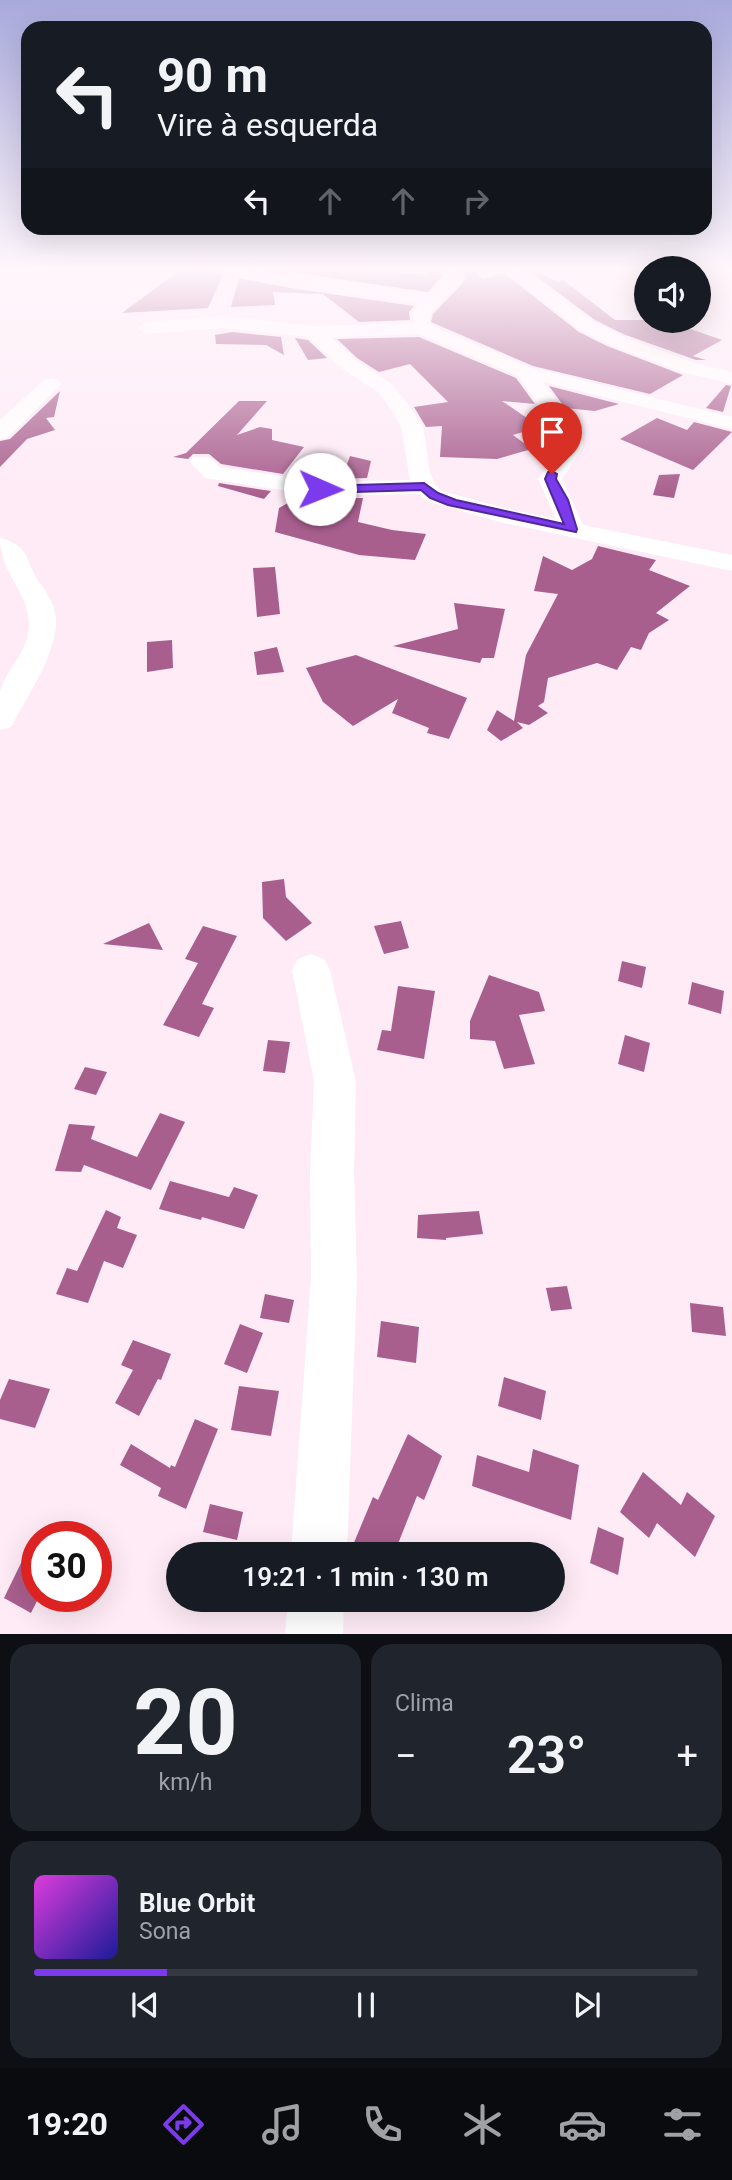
<!DOCTYPE html>
<html lang="pt">
<head>
<meta charset="utf-8">
<style>
	:root { --surface:#171b24; --page:#20242c; --text:#f1f3f6; --muted:#9ea1a6; --line:#363941; --accent:#7c3aed }
	body { margin:0; font-family:Roboto,sans-serif; background:var(--page); color:var(--text); height:100vh; display:flex; flex-direction:column; font-size:26px; white-space:nowrap }
	* { box-sizing:border-box; margin:0 }
	p { font-size:23px; color:var(--muted) }
	.icon { flex:none; width:38px; height:38px; fill:none; stroke:currentColor; stroke-width:2; stroke-linecap:round; stroke-linejoin:round }
	.map { position:relative; height:1634px; overflow:hidden }
	.panel { display:flex; flex-direction:column; gap:10px; padding:10px; background:#0d0f14; flex:1 }
	.panel>* { flex:none }
	.banner { position:absolute; left:21px; top:21px; width:691px; height:214px; border-radius:21px; box-shadow:0 7px 28px #0002; background:#171b24; color:var(--text); overflow:hidden }
	.controls { position:absolute; left:634px; top:256px; display:grid; gap:14px }
	.controls a { display:grid; place-items:center; width:77px; height:77px; border-radius:50%; background:var(--surface); box-shadow:0 7px 28px #0002; font-size:35px }
	.speed { position:absolute; left:21px; top:1521px; display:flex; gap:14px; font-size:35px; font-weight:700; text-align:center }
	.speed>* { display:grid; place-content:center; width:91px; height:91px; border-radius:50%; background:var(--surface); box-shadow:0 7px 28px #0002; line-height:1 }
	.speed .limit { border:10px solid #d22; background:#fff; color:#111 }
	.pin { position:absolute; display:grid; place-items:center; width:60px; height:60px; color:#fff; margin:-72px -30px; border-radius:50% 50% 50% 0; rotate:-45deg; box-shadow:0 0 7px #0007 }
	.pin .icon { rotate:45deg }
	.me { position:absolute; width:77px; margin:-38px; rotate:91deg; stroke-linejoin:round; filter:drop-shadow(0 0 5px #0008) }
	.turn { display:flex; align-items:center; gap:24px; height:147px; padding:0 21px; font-size:32px }
	.turn .icon { width:91px; height:91px; stroke-width:2.5 }
	.turn b { display:block; font-size:49px; line-height:60px }
	.lanes { display:flex; align-items:center; height:66px; padding:0 21px; background:#0003; justify-content:center; gap:35px; direction:ltr }
	.lanes .off { opacity:.35 }
	.big { font-size:52px; font-weight:600; line-height:1.1 }
	.panel .widget { flex:1; display:flex; flex-direction:column; justify-content:center; gap:10px; min-width:0; padding:0 24px; border-radius:21px; background:var(--page) }
	.panel .dial { align-items:center; gap:0 }
	.dial b { font-size:91px; line-height:1 }
	.song { display:flex; align-items:center; gap:21px }
	.cover { width:84px; height:84px; border-radius:10px; background:linear-gradient(135deg,hsl(300 70% 55%),hsl(240 70% 35%)) }
	.played { height:7px; border-radius:4px; background:linear-gradient(90deg,var(--accent) 20%,var(--line) 20%) }
	.keys { display:flex; justify-content:space-around; direction:ltr }
	.heat { display:flex; justify-content:space-between; align-items:center; font-size:38px; direction:ltr }
	.panel .tiles { flex:1; display:grid; gap:10px; grid-template-columns:1fr 1fr }
	.widget:last-child { grid-column:span 2 }
	.trip { position:absolute; left:166px; top:1542px; width:399px; height:70px; border-radius:35px; background:var(--surface); box-shadow:0 7px 28px #0002; font-weight:600; line-height:70px; text-align:center }
	.dock { display:flex; height:112px; justify-content:space-around; align-items:center; background:#090b0e; color:var(--muted) }
	.dock .icon { width:49px; height:49px }
	.dock .current { color:var(--accent) }
	.dock b { font-size:32px; color:var(--text) }
	.map>svg:first-child { display:block }
	.building { fill:#a95f8e }
	.lines { fill:none; stroke-linecap:round; stroke-linejoin:round }
	.street { fill:#fff; fill-rule:evenodd }
	.route { fill:#7c3aed; stroke:#51269a; stroke-width:2 }
</style>
</head>
<body>
<div class="map">
<svg width="732" height="1634" viewBox="0 0 732 1634">
	<rect width="100%" height="100%" fill="#feebf6"/>
	<g class="building">
		<polygon points="183,268 219,268 223,275 208,308 122,313"/>
		<polygon points="264,268 373,270 426,275 427,271 441,272 442,276 428,292"/>
		<polygon points="525,268 531,268 558,282 563,280 615,320 665,320 722,340 693,356 706,360 696,360 623,334 595,320"/>
		<polygon points="475,270 483,279 504,273 579,332 607,346 683,375 650,394 533,366 431,322 433,314 462,284 465,278 463,271"/>
		<polygon points="239,278 296,289 414,306 409,312 410,320 359,322 323,294 273,292 275,305 231,307"/>
		<polygon points="232,332 281,337 284,355 266,345 216,344 215,335"/>
		<polygon points="419,337 516,378 535,404 502,401 540,427 513,435 532,449 497,459 440,457 442,426 426,427 414,407 448,402 410,364 379,372 357,358 337,339"/>
		<polygon points="295,338 308,340 327,358 308,360"/>
		<polygon points="726,385 731,386 723,412 706,408"/>
		<polygon points="549,386 619,404 595,411 565,408"/>
		<polygon points="60,391 54,417 46,418 55,430 27,439 0,467 0,441 10,439"/>
		<polygon points="239,401 267,401 237,435 260,427 272,429 272,440 304,447 283,474 221,464 209,454 193,454 188,459 173,457 186,453"/>
		<polygon points="657,418 687,430 694,422 732,432 693,470 620,439"/>
		<polygon points="350,456 371,461 367,478 327,479 346,467"/>
		<polygon points="680,474 674,498 653,495 659,475"/>
		<polygon points="219,483 271,491 264,499 218,486"/>
		<polygon points="300,496 320,499 363,498 358,522 392,530 426,534 415,560 359,555 275,532 279,508"/>
		<polygon points="598,546 656,560 649,570 690,586 656,613 669,620 649,633 641,650 631,647 617,670 597,663 548,678 544,702 538,706 548,713 529,725 517,722 523,728 501,741 487,730 497,710 514,721 526,655 558,594 534,591 543,556 572,570 592,559"/>
		<polygon points="275,567 280,614 257,617 253,568"/>
		<polygon points="454,603 505,609 494,658 482,658 480,663 393,646 458,629"/>
		<polygon points="172,640 173,668 147,672 147,642"/>
		<polygon points="277,647 284,672 257,675 254,652"/>
		<polygon points="356,655 467,698 449,739 427,733 429,728 392,713 398,699 353,726 323,702 306,668"/>
		<polygon points="284,879 286,897 312,923 286,941 263,918 262,882"/>
		<polygon points="401,921 409,948 384,954 374,926"/>
		<polygon points="149,923 163,950 103,944"/>
		<polygon points="203,926 237,936 202,1004 214,1008 199,1037 163,1025 198,963 185,959"/>
		<polygon points="622,961 646,967 642,988 618,981"/>
		<polygon points="489,975 539,992 545,1011 519,1015 535,1064 504,1069 495,1041 470,1039 470,1021"/>
		<polygon points="692,982 724,991 721,1014 688,1004"/>
		<polygon points="398,986 435,991 424,1059 377,1050 382,1030 391,1031"/>
		<polygon points="625,1035 650,1043 644,1072 618,1064"/>
		<polygon points="268,1040 290,1042 285,1073 263,1071"/>
		<polygon points="85,1067 107,1072 96,1095 74,1089"/>
		<polygon points="160,1113 185,1122 151,1190 84,1165 81,1172 55,1171 69,1124 95,1126 91,1139 137,1157"/>
		<polygon points="170,1181 229,1197 234,1187 258,1195 244,1229 202,1217 201,1220 159,1209"/>
		<polygon points="106,1210 121,1217 117,1228 137,1235 123,1268 104,1261 88,1303 56,1294 67,1268 77,1271"/>
		<polygon points="479,1211 483,1234 446,1238 446,1240 417,1238 418,1215"/>
		<polygon points="567,1286 572,1309 551,1311 546,1288"/>
		<polygon points="265,1294 294,1300 289,1323 260,1318"/>
		<polygon points="690,1303 723,1307 726,1336 692,1332"/>
		<polygon points="381,1321 419,1327 416,1363 377,1357"/>
		<polygon points="240,1324 263,1333 247,1373 224,1364"/>
		<polygon points="133,1340 171,1354 161,1380 158,1379 139,1416 115,1403 133,1370 121,1365"/>
		<polygon points="504,1377 546,1391 541,1420 498,1406"/>
		<polygon points="9,1379 50,1389 35,1428 0,1419 0,1400"/>
		<polygon points="239,1386 279,1391 271,1436 231,1430"/>
		<polygon points="195,1419 218,1429 186,1509 158,1496 161,1488 120,1465 131,1444 170,1468 171,1465 175,1467"/>
		<polygon points="408,1434 442,1456 424,1500 417,1496 394,1554 367,1554 353,1545 373,1497 378,1500"/>
		<polygon points="533,1449 579,1465 571,1520 472,1486 477,1455 529,1472"/>
		<polygon points="643,1472 681,1505 687,1492 715,1516 695,1557 657,1523 649,1538 620,1512"/>
		<polygon points="210,1504 243,1512 237,1540 203,1532"/>
		<polygon points="598,1527 624,1538 618,1575 590,1563"/>
		<polygon points="21,1563 37,1571 37,1601 31,1613 4,1598"/>
	</g>
	<g class="lines">
		<g class="street">
			<path d="M221,268H252L283,275L335,279L429,295L445,277L442,268H458L463,277L460,283L430,313V319L426,323L532,368L732,417V429L543,382L582,435L583,447L562,479L583,525L732,555V571L504,523L426,501L418,494L320,496L205,478L190,462L193,457H209L220,467L320,482L410,480L401,426L391,409L378,392L341,368L309,337L222,328L146,334L137,328L146,322L222,316L315,326L414,323L411,314L419,304C354,292 287,288 223,272ZM419,334L518,376L560,435L561,447L538,479L556,519L508,509L442,491L435,484L430,472L423,426L407,403L392,384L355,360L331,337Z"/>
			<polygon points="502,268 521,268 594,322 622,336 695,363 732,372 732,384 682,372 608,344 580,330"/>
			<polygon points="51,378 58,380 61,384 58,388 8,437 0,439 0,420 44,380"/>
			<path d="M0,538C26,545 24,553 35,575C40,585 48,593 52,603C68,637 31,690 15,720L11,727L0,730C0,719 0,704 0,692C6,668 30,651 29,623C28,592 0,573 0,538Z"/>
			<polygon points="311,954 324,959 330,970 356,1082 354,1171 357,1277 347,1554 291,1554 311,1277 310,1171 314,1082 292,970 298,959"/>
			<polygon points="288,1600 344,1600 343,1634 285,1634"/>
		</g>
	</g>
	<linearGradient id="sky" x2="0" y2="1"><stop stop-color="#a8a9dc"/><stop offset="0.54" stop-color="#fff6fb"/><stop offset="1" stop-color="#fff6fb" stop-opacity="0"/></linearGradient>
	<rect width="732" height="497" fill="url(#sky)"/>
	<polygon class="route" points="552,471 557,474 556,479 568,500 577,529 576,532 448,505 430,498 421,490 320,493 314,489 320,486 424,483 438,493 456,500 564,524 545,479 548,472"/>
</svg>
<div class="controls">
<a><svg class="icon" aria-label="sound" viewBox="0 0 24 24"><path d="M4 9h4l5-4v14l-5-4H4zM17 9q2 3 0 6"/></svg></a>
</div>
<div class="speed"><div class="limit">30</div></div>
<div class="pin" style="left:552px;top:474px;background:#d93025"><svg class="icon" aria-label="arrive" viewBox="0 0 24 24"><path d="M6 21V4h12l-3 4 3 4H6"/></svg></div>
<svg class="me" style="left:320px;top:489px" viewBox="-20 -20 40 40"><circle r="19" fill="#fff"/><path d="M0-13L10 11 0 6-10 11z" fill="#7c3aed"/></svg>
<div class="trip">19:21 · 1 min · 130 m</div>
<div class="banner">
<div class="turn"><svg class="icon" aria-label="left" viewBox="0 0 24 24"><path d="M17 20v-9H6M10 6l-5 5 5 5"/></svg><div><b>90 m</b>Vire à esquerda</div></div>
<div class="lanes"><svg class="icon" aria-label="left" viewBox="0 0 24 24"><path d="M17 20v-9H6M10 6l-5 5 5 5"/></svg><svg class="icon off" aria-label="ahead" viewBox="0 0 24 24"><path d="M12 20V5M6 11l6-6 6 6"/></svg><svg class="icon off" aria-label="ahead" viewBox="0 0 24 24"><path d="M12 20V5M6 11l6-6 6 6"/></svg><svg class="icon off" aria-label="right" viewBox="0 0 24 24"><path d="M7 20v-9h11M14 6l5 5-5 5"/></svg></div>
</div>
</div>
<section class="panel">
<div class="tiles">
<div class="widget dial"><b>20</b><p>km/h</p></div>
<div class="widget"><p>Clima</p>
<div class="heat"><a>−</a><b class="big">23°</b><a>+</a></div>
</div>
<div class="widget">
<div class="song"><i class="cover"></i><div><b>Blue Orbit</b><p>Sona</p></div></div>
<div class="played"></div>
<div class="keys"><svg class="icon" aria-label="previous" viewBox="0 0 24 24"><path d="M18 5L8 12l10 7zM5 5v14"/></svg><svg class="icon" aria-label="pause" viewBox="0 0 24 24"><path d="M8 5v14M16 5v14"/></svg><svg class="icon" aria-label="next" viewBox="0 0 24 24"><path d="M6 5l10 7-10 7zM19 5v14"/></svg></div>
</div>
</div>
</section>
<nav class="dock">
<b>19:20</b>
<svg class="icon current" aria-label="directions" viewBox="0 0 24 24"><path d="M12 3l9 9-9 9-9-9zM9 14v-3h6M13 9l2 2-2 2"/></svg>
<svg class="icon" aria-label="music" viewBox="0 0 24 24"><path d="M9 18V5l10-2v13"/><circle cx="6" cy="18" r="3"/><circle cx="16" cy="16" r="3"/></svg>
<svg class="icon" aria-label="phone" viewBox="0 0 24 24"><path d="M5 4h4l2 5-3 2q2 4 5 5l2-3 5 2v4C11 20 4 13 5 4z"/></svg>
<svg class="icon" aria-label="climate" viewBox="0 0 24 24"><path d="M12 3v18M4 7l16 10M4 17L20 7"/></svg>
<svg class="icon" aria-label="car" viewBox="0 0 24 24"><path d="M5 17H2v-5l4-1 3-4h7l3 4 3 1v5h-3M9 17h6M6 11h13"/><circle cx="7" cy="17" r="2"/><circle cx="17" cy="17" r="2"/></svg>
<svg class="icon" aria-label="filters" viewBox="0 0 24 24"><path d="M4 7h16M4 17h16"/><circle cx="9" cy="7" r="2"/><circle cx="15" cy="17" r="2"/></svg>
</nav>
</body>
</html>
